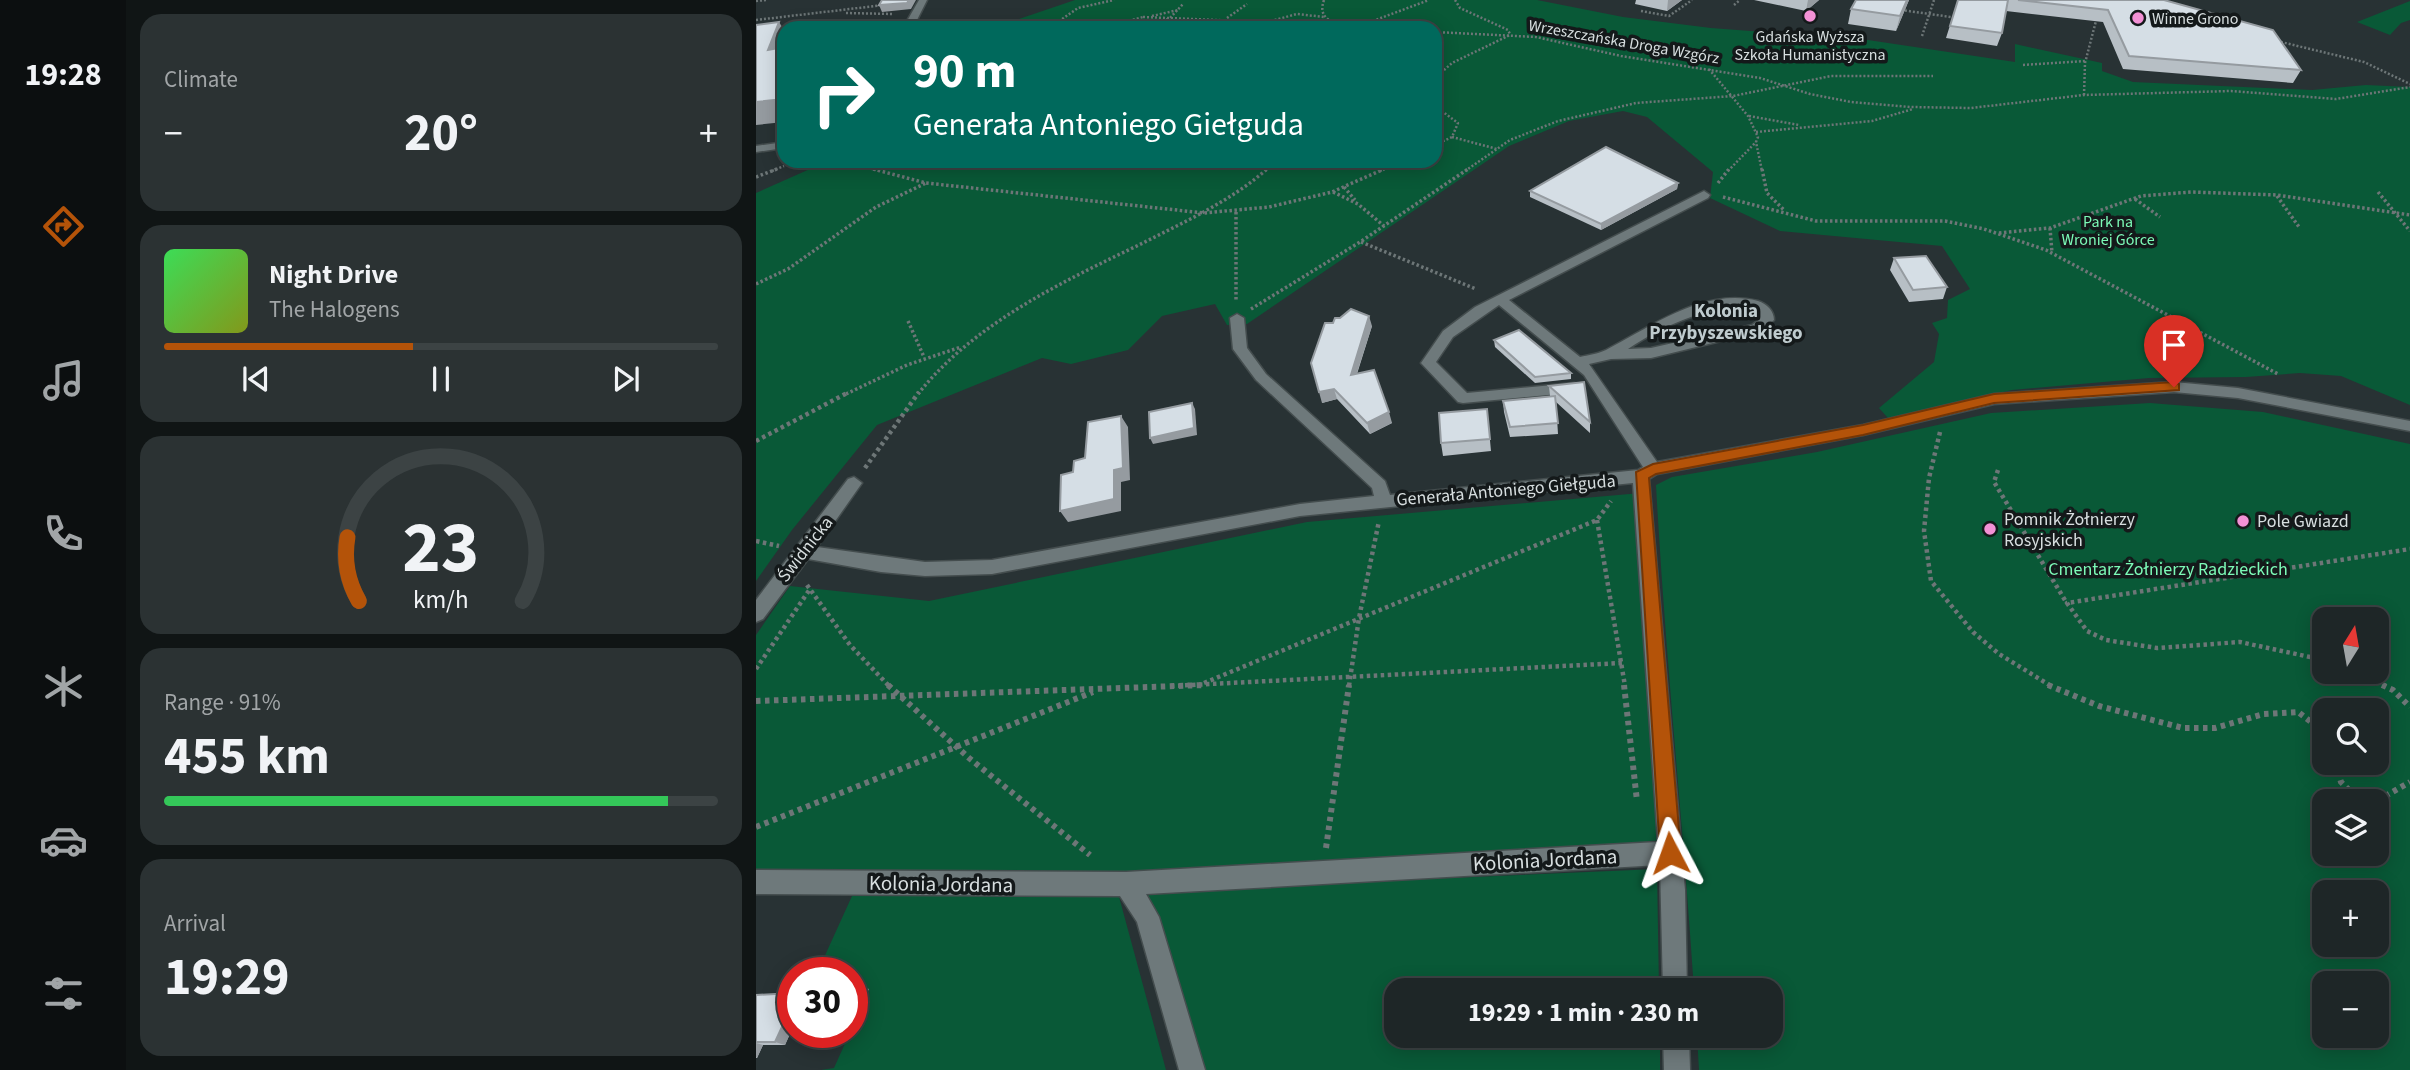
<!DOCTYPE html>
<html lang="en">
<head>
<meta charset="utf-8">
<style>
	:root { --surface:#1e2627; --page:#2b3233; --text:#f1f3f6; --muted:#a1a5a7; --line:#3c4344; --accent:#b45309 }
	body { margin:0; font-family:"Source Sans 3",sans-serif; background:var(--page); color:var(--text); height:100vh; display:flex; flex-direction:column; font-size:26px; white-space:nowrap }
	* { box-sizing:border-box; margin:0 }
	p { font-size:23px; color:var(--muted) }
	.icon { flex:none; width:38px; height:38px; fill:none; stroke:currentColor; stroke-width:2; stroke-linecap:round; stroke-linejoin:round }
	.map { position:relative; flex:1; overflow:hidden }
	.side { display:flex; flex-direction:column; gap:14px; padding:14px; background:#101515; width:630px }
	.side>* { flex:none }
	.banner { position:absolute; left:21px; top:21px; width:665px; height:147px; border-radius:21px; box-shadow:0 4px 18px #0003,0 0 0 2px var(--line); background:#00695c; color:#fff; overflow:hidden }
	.needle { width:46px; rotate:11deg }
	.controls { position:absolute; left:1556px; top:607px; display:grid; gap:14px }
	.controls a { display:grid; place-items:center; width:77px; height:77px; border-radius:14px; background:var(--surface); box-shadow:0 4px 18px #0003,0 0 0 2px var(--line); font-size:35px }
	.speed { position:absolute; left:21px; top:957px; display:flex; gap:14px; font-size:35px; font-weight:700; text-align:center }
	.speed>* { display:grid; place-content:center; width:91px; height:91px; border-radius:50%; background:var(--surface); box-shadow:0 4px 18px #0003,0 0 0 2px var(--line); line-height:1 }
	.speed .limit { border:10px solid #d22; background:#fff; color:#111 }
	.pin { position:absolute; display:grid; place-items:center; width:60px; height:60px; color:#fff; margin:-72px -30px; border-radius:50% 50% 50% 0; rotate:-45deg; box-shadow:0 0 7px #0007 }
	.pin .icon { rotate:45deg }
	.me { position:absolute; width:77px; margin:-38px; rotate:356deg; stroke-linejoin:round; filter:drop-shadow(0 0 5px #0008) }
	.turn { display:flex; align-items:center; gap:24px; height:147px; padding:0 21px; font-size:32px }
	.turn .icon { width:91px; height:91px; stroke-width:2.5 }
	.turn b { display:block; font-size:49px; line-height:60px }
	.big { font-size:52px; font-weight:700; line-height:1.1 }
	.side .card { flex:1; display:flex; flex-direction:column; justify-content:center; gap:10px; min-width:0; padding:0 24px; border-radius:21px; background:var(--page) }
	.side .dial { align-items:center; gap:0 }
	.dial svg { height:182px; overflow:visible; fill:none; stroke:var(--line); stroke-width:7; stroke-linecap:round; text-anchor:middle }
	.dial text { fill:var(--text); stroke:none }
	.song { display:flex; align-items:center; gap:21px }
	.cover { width:84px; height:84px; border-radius:10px; background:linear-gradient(135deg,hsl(130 70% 55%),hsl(70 70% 35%)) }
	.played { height:7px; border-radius:4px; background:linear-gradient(90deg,var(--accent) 45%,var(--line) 45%) }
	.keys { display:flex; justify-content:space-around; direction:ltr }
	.heat { display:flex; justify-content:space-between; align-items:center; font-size:38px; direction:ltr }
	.charge { height:10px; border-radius:5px; background:linear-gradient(90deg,#34c759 91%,var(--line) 0) }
	.trip { position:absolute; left:628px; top:978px; width:399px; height:70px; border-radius:21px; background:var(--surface); box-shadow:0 4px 18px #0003,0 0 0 2px var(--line); font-weight:700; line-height:70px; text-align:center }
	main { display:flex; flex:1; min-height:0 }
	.menu { display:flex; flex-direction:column; width:126px; justify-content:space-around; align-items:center; background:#0c0f10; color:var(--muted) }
	.menu .icon { width:49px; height:49px }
	.menu .active { color:var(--accent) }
	.menu b { font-size:32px; color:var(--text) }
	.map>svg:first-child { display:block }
	.green { fill:#095937; fill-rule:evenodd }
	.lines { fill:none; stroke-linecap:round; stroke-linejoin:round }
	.minor-casing { stroke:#444d4e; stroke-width:3 }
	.path-far3 { stroke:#6d7677; stroke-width:2.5; stroke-dasharray:2 2; stroke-linecap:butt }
	.path-far2 { stroke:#6d7677; stroke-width:3.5; stroke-dasharray:2.5 2.5; stroke-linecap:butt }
	.path-far1 { stroke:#6d7677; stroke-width:4.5; stroke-dasharray:3.5 3.5; stroke-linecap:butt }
	.path { stroke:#6d7677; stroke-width:6; stroke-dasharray:4.5 4.5; stroke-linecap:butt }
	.minor { fill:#6e797b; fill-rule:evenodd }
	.wall { fill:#b7bfc5 }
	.shaded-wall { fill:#959ba0 }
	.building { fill:#d5dee5; stroke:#959ba0; stroke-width:2 }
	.route { fill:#b45309; stroke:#753606; stroke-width:2 }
	.poi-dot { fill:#f391d5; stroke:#14191a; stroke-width:2.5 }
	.labels { text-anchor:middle; stroke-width:7; stroke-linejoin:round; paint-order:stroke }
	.far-poi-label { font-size:16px; fill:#d7dedf; stroke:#14191a; text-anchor:start }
	.far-street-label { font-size:16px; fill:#d7dedf; stroke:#14191a }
	.far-park-label { font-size:16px; fill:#7cfab7; stroke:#14191a }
	.street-label { font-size:18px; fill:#d7dedf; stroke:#14191a }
	.poi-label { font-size:18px; fill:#d7dedf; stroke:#14191a; text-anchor:start }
	.park-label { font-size:18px; fill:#7cfab7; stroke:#14191a }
	.neighbourhood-label { font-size:19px; font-weight:bold; fill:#bfcbce; stroke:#14191a }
	.near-street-label { font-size:21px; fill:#d7dedf; stroke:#14191a }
</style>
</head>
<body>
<main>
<nav class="menu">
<b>19:28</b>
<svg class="icon active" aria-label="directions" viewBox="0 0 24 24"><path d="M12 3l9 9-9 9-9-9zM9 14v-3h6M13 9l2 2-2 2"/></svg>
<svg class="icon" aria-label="music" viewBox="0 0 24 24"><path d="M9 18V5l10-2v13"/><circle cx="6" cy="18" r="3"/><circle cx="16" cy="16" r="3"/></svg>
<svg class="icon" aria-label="phone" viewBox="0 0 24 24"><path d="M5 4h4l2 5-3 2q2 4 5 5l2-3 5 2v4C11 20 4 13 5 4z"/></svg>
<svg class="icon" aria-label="climate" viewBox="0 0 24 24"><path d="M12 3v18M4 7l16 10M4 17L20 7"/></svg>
<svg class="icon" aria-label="car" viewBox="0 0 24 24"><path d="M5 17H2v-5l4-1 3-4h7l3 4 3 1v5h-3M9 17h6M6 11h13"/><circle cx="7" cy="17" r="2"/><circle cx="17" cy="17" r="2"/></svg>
<svg class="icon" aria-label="filters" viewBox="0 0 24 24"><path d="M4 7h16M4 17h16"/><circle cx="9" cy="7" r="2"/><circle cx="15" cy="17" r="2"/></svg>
</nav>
<section class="side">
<div class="card"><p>Climate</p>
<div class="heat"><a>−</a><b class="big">20°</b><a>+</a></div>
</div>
<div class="card">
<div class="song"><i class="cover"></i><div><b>Night Drive</b><p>The Halogens</p></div></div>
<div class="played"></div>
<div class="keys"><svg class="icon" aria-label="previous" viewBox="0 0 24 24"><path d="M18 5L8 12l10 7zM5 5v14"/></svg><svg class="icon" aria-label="pause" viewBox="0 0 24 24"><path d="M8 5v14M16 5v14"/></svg><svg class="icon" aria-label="next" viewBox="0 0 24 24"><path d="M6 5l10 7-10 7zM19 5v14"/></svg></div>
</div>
<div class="card dial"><svg viewBox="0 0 100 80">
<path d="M14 69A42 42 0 1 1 86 69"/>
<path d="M14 69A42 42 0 0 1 9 41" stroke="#b45309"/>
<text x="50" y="56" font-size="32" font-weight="700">23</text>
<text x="50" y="72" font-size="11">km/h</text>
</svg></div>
<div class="card"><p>Range · 91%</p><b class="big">455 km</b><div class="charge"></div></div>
<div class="card"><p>Arrival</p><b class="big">19:29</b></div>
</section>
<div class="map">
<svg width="1654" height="1070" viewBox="0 0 1654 1070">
	<rect width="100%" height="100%" fill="#283234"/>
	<g class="green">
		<polygon points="319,0 781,0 867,17 955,28 1112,40 1259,62 1259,44 1346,63 1346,71 1377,82 1556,90 1610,85 1654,87 1654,405 1585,376 1544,373 1490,377 1393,378 1256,390 1132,418 1123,408 1178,362 1183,334 1176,323 1191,318 1192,300 1214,289 1186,246 1024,231 954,198 957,172 891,117 867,111 813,121 753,146 491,324 471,325 459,304 406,316 372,350 315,364 286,358 121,425 36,530 0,581 0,193 72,161 679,161 679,28 236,28"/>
		<polygon points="1654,1 1654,20 1645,23 1634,35 1601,22"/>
		<path d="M1394,403L1507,412L1654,444V1070H943L941,1036H1015V990H938C927,822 909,654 900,485L916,477L1061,452L1235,413ZM1568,620H1620V672H1568ZM1620,710V763H1568V710ZM1568,802H1620V854H1568ZM1620,892V945H1568V892ZM1568,984H1620V1036H1568Z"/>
		<polygon points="885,493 903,848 394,873 0,877 0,635 34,586 173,601 551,522"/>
		<polygon points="901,869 903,990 640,990 640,1036 904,1036 904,1070 447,1070 390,891"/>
		<polygon points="362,893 410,1070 65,1070 78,1068 113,990 96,990 96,973 61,973 96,896"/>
	</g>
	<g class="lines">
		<defs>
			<g id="minor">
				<polygon points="163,0 171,0 157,28 147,28"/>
				<polygon points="28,142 28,148 0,152 0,146"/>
				<path d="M948,191L954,195L952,198L753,300L824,357C832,355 842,354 850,350C895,327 948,287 1002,301C1011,304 1018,311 1018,320L1006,331L895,358L855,359L833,364L901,462L1107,425L1238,394L1418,382L1482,388L1654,421V431L1482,398L1418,392L1238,404L1107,435L901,474L893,479L929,890L931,990H907L904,865L390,894L403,917L449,1070H423L381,922L364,896L0,894V870L370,872L902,842L877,483L544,516L236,574L169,576L125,572L52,559L7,619L0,622V600L92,479L98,477L106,483L61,547L169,562L236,560L544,504L618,496L616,488L500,380L477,349L474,318L481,314L488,318L491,348L510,374L629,481L634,495L882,470L887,467L828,375L743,305L697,337L680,362L711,393L818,383L823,384L826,388L823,392L707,403L702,402L665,363L687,331L719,307ZM987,306L997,308L1004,319L996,325L895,348L872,349C906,326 946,309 987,306Z"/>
				<polygon points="907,1036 933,1036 934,1070 908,1070"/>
			</g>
		</defs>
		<use href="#minor" class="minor-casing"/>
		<g class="path-far3">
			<path d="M568,0C562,17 573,20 586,28"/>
			<polyline points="699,0 704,8 752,30 754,34"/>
			<polyline points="0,1 10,0"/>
			<polyline points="978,5 984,0"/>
			<polyline points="1145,10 1202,18"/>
			<polyline points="885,11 913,16 936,0"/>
			<polyline points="90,13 137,14"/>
			<polyline points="396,16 422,10"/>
			<polyline points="387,17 511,22 541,14 568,17"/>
			<polyline points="471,18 491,4"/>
			<polyline points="0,20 128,5"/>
			<polyline points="392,27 414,18 427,4"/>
			<polyline points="293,28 322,8 358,0"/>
			<polyline points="346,28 387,17"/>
			<polyline points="598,28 673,0"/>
			<polyline points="679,32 780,37 865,56 1004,78 1054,94 1095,102 1154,107 1215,108 1328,95 1475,91 1580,99 1654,87"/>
			<polyline points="1166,36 1178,0"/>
			<polyline points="1521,41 1608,62 1654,84"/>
			<polyline points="1267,65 1329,61"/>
			<polyline points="953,69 992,116 1002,137 1000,142 1006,171"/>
			<polyline points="679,78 696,63 754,35"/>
			<polyline points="1328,95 1329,63 1341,17"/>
			<polyline points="679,106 702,123 696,137 679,145"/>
			<polyline points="993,116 1043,125"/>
			<polyline points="1000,132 1116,121 1157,109"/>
			<polyline points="696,137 741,149"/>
			<polyline points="87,161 123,171"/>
			<polyline points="16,171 28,166"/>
			<polyline points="509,171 520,161"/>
			<polyline points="624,171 646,161"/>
			<polyline points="709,171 754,140 802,121 880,103 977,96 1075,76 1177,76"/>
			<polyline points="972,171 1000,142"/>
		</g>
		<g class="path-far2">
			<polyline points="117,169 170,183 448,213 513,207 576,192 628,169"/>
			<polyline points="1006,169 1011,193 1028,210"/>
			<polyline points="0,177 21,169"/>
			<polyline points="962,183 973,169"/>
			<polyline points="588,187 599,200"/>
			<polyline points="577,192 602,204 628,226"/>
			<polyline points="1622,192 1654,231"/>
			<polyline points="1521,196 1543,227"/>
			<polyline points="967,197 1060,221 1189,221 1228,229 1290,250 1522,374"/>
			<polyline points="1379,199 1404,217"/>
			<polyline points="480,212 480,302"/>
			<polyline points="1294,228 1296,253"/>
			<polyline points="1243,233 1294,228 1385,196 1435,192 1521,195 1654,215"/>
			<polyline points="605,242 720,289"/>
			<polyline points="0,284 32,269 120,207 170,183"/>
			<polyline points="495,309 604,242 712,169"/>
			<polyline points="152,321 168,357"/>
			<polyline points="90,394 151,365 205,347"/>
			<path d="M162,394C218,323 308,281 387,243C430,221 475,201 511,169"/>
		</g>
		<g class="path-far1">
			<polyline points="1184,432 1173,478 1168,531 1175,581 1217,632 1243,654 1295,686"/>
			<polyline points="0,441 93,392"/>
			<polyline points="109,468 163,392"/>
			<polyline points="1242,470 1238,482 1310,602"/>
			<polyline points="841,520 869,686"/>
			<polyline points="0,541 23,546"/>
			<polyline points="51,585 94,645 133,686"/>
			<polyline points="1568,660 1484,642 1401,648 1350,640 1331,631 1311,603 1654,549"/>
			<polyline points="0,669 54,589"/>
			<polyline points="1602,672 1630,686"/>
			<polyline points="448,683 841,520 855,501"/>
			<polyline points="415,686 866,663"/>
			<polyline points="593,686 603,618 623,521"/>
		</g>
		<g class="path">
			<polyline points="132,685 213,758 334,855"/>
			<polyline points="868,685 881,801"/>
			<polyline points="1292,685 1343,706 1427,728 1459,728 1508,714 1542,712 1568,732"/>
			<polyline points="1626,685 1637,690 1654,707"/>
			<polyline points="0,701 449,685"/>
			<polyline points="1568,740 1568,744"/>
			<polyline points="1579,763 1585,782 1602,799 1624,799 1654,782"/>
			<polyline points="0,827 337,692"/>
			<polyline points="570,848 593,685"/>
		</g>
		<use href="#minor" class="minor"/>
	</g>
	<g class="wall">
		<polygon points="880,0 926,0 911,11 879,4"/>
		<polygon points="998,0 1063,0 1050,11"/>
		<polygon points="1153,0 1140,31 1092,24 1095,9"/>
		<polygon points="1202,0 1408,0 1545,70 1537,83 1367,69 1347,22 1250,11 1246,33 1241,46 1190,38"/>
		<polygon points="922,183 921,189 845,230 774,197 774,191"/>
		<polygon points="1138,258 1191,287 1187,299 1153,302 1134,270"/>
		<polygon points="577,323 616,326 601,374 636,423 614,434 581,399 566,403"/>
		<polygon points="738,340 815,373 815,379 779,383 739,347"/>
		<polygon points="793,386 834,422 834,433 800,402 802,434 754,437 748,412 747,401 794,396"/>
		<polygon points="731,409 735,451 687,456 685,443"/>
		<polygon points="37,993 37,1027 29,1045 7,1045 1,1058 0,1058 0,995"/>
	</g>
	<g class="shaded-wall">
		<polygon points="153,0 160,0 155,9 126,12 123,5"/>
		<polygon points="912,0 926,0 911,11"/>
		<polygon points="1052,0 1063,0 1050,11"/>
		<polygon points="1151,0 1153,0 1140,31 1144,16"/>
		<polygon points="23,22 28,30 28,64 12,50"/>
		<polygon points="28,99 28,122 0,125 0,102"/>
		<polygon points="922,183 921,189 845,230 845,224"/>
		<polygon points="613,316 616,326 597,385 595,375"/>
		<polygon points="578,389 581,399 566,403 563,392"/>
		<polygon points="436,403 439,409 441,435 397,444 394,438"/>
		<polygon points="633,412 636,423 614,434 611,423"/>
		<polygon points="365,416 372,427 374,480 365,482 365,511 312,522 304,511"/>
		<polygon points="105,986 113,989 102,1014 96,1012 96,1004"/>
		<polygon points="37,1003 37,1027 29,1045 19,1042"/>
		<polygon points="0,1043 7,1045 1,1058 0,1057"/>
	</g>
	<g class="building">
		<polygon points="126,0 153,0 151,3 123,5"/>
		<polygon points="1100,0 1151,0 1144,16 1095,9"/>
		<polygon points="1202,0 1252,0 1246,33 1194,26"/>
		<polygon points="1262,0 1408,0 1517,30 1545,70 1373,56 1352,10"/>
		<polygon points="23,22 12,50 28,47 28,99 0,102 0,25"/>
		<polygon points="850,147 922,183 845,224 774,191"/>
		<polygon points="1170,256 1191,287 1157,290 1138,258"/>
		<polygon points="595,309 613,316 595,375 618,370 633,412 611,423 578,389 563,392 555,363 569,323 577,323 579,318 584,318"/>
		<polygon points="763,330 815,373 779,377 738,340"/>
		<polygon points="828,382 834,422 793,386"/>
		<polygon points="799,396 802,423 754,427 747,401"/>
		<polygon points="436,403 438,428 394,438 393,412"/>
		<polygon points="731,409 734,439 685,443 683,413"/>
		<polygon points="365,416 367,468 358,470 358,499 304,511 305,475 317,472 318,461 329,458 332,422"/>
		<polygon points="96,986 105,986 96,1004"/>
		<polygon points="37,993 37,1003 19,1042 0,1042 0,995"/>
	</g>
	<polygon class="route" points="1418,382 1423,384 1423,390 1238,403 1107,435 900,474 893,478 925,853 921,860 914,863 907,860 904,853 880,472 897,464 1107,425 1238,394"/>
	<g class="poi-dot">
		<circle cx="1054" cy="16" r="7"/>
		<circle cx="1382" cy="18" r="7"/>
		<circle cx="1487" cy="521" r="7"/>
		<circle cx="1234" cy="529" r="7"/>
	</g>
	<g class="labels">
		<g class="far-poi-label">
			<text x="1396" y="24">Winne Grono</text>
			<text x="1054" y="42" text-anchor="middle">Gdańska Wyższa<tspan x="1054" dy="18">Szkoła Humanistyczna</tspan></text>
		</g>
		<g class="far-street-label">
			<text transform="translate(868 41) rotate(10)" y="6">Wrzeszczańska Droga Wzgórz</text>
		</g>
		<g class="far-park-label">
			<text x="1352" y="227">Park na<tspan x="1352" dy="18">Wroniej Górce</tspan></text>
		</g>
		<g class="street-label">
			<text transform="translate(750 490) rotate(-5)" y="6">Generała Antoniego Giełguda</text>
			<text transform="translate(49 549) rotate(-52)" y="6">Świdnicka</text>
		</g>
		<g class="poi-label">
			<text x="1248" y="525">Pomnik Żołnierzy<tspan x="1248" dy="21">Rosyjskich</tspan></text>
			<text x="1501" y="527">Pole Gwiazd</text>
		</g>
		<g class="park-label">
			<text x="1412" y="575">Cmentarz Żołnierzy Radzieckich</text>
		</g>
		<g class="neighbourhood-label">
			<text x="970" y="317">Kolonia<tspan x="970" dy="22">Przybyszewskiego</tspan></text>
		</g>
		<g class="near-street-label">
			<text transform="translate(789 860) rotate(-3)" y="7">Kolonia Jordana</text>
			<text transform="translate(185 884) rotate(1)" y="7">Kolonia Jordana</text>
		</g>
	</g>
</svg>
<div class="controls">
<a><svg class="needle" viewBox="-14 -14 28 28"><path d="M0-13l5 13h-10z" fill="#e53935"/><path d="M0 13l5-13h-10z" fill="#a1a5a7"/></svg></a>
<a><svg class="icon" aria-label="search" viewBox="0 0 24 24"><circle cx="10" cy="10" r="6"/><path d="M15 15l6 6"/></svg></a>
<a><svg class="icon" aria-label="layers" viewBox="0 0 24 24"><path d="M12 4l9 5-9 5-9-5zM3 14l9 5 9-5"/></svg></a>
<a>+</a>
<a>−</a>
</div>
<div class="speed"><div class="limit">30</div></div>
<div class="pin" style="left:1418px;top:387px;background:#d93025"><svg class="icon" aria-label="arrive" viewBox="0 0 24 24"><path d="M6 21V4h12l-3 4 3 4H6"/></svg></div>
<svg class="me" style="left:914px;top:853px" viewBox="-20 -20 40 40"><path d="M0-17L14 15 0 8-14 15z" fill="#b45309" stroke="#fff" stroke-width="4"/></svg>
<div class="trip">19:29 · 1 min · 230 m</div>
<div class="banner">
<div class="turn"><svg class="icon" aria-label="right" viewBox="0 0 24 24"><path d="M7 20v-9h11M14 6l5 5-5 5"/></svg><div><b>90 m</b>Generała Antoniego Giełguda</div></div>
</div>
</div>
</main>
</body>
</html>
